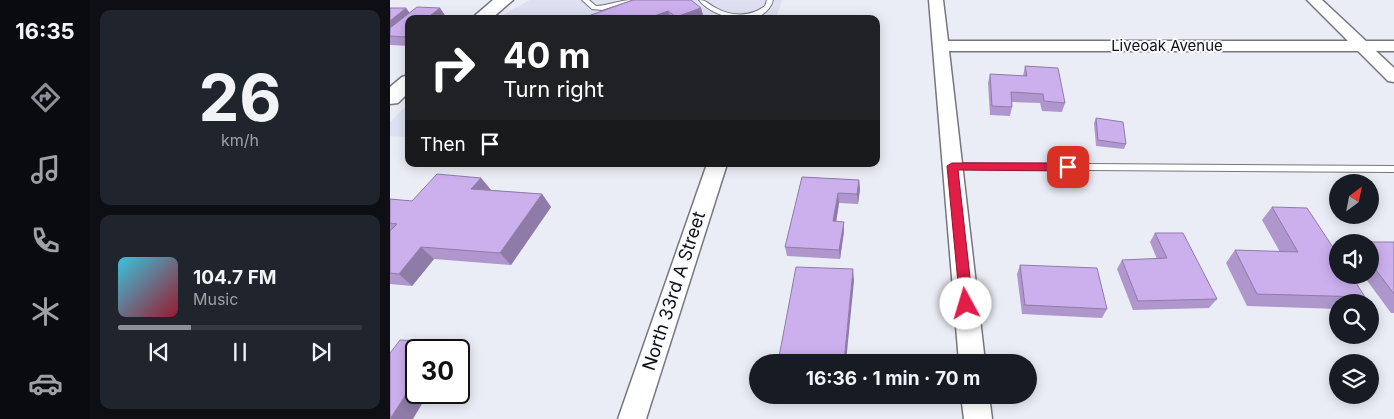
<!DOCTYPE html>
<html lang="en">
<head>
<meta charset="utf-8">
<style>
	:root { --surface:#171b24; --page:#20242c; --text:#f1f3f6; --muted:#9ea1a6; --line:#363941; --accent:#8c9099 }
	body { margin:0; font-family:Inter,sans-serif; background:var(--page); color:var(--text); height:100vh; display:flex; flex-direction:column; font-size:19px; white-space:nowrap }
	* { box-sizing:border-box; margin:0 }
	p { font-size:16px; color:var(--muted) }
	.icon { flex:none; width:28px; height:28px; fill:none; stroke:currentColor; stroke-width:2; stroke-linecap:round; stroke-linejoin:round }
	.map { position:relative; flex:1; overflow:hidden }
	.side { display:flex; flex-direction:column; gap:10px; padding:10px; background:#0d0f14; width:300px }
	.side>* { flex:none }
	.guide { position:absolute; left:15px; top:15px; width:475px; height:152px; border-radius:10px; box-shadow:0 2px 12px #0003; background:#202124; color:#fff; overflow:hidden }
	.needle { width:32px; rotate:32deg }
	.controls { position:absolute; left:939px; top:174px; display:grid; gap:10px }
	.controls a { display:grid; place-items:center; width:50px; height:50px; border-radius:50%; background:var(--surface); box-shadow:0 2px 12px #0003; font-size:25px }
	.speed { position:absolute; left:15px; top:339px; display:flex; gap:10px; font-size:25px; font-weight:700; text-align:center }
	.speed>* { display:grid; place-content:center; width:65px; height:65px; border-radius:50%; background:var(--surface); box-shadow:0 2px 12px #0003; line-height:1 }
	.speed .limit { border:2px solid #111; border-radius:8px; background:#fff; color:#111 }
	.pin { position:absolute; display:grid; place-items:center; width:42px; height:42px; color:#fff; margin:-21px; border-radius:10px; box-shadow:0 2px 8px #0006 }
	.me { position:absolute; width:55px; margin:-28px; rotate:354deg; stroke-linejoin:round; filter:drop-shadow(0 0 4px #0008) }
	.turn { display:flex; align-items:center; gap:18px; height:105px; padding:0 15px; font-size:22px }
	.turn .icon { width:65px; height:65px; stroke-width:2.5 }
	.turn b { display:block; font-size:35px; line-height:42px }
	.then { display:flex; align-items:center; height:48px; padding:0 15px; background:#0003; gap:10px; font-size:19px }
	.side .tile { flex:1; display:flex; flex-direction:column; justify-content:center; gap:8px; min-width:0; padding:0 18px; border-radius:10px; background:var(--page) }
	.side .dial { align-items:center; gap:0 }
	.dial b { font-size:65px; line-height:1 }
	.song { display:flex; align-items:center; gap:15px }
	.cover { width:60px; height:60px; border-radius:8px; background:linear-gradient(135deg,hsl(190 70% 55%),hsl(350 70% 35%)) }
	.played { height:5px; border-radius:2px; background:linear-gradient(90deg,var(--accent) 30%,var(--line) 30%) }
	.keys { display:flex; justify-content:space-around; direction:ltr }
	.trip { position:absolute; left:359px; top:354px; width:288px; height:50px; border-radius:25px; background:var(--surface); box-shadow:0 2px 12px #0003; font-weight:700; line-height:50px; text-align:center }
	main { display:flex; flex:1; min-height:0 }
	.menu { display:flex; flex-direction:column; width:90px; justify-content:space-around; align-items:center; background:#090b0e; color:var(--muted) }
	.menu .icon { width:35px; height:35px }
	.menu .active { color:var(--accent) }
	.menu b { font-size:22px; color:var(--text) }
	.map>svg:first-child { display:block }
	.built { fill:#dde1f1 }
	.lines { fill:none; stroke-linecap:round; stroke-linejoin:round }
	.service-casing { stroke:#75777f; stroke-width:2 }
	.minor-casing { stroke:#75777f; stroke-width:3 }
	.tertiary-casing { stroke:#75777f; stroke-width:3 }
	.service { fill:#fff; fill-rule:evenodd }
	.minor { fill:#fff; fill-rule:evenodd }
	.tertiary { fill:#fff; fill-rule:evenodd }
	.wall { fill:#af97cd }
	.shaded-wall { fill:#8f7ba7 }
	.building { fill:#ccb0ee; stroke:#8f7ba7 }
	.route { fill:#e11d48; stroke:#92132f }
	.labels { text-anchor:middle; stroke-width:4; stroke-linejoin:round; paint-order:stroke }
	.far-street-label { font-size:15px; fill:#111114; stroke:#fafbff }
	.street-label { font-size:18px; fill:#111114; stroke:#fafbff }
</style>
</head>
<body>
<main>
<nav class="menu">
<b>16:35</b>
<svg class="icon active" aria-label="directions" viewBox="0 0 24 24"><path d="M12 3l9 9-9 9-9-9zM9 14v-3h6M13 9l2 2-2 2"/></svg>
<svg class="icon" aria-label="music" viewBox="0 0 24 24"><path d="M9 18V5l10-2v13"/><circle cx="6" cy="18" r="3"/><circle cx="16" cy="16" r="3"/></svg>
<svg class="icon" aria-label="phone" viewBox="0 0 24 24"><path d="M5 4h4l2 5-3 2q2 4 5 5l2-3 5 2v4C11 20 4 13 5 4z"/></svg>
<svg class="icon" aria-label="climate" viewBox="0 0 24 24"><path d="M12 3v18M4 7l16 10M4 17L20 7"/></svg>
<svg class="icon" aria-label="car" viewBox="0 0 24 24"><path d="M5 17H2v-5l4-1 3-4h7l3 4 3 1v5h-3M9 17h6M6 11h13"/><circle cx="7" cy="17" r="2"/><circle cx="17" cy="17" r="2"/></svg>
</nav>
<section class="side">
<div class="tile dial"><b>26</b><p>km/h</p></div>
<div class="tile">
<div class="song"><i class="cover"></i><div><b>104.7 FM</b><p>Music</p></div></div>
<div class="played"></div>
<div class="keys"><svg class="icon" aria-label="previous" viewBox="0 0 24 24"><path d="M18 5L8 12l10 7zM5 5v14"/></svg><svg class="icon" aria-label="pause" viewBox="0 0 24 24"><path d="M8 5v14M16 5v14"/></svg><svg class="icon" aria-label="next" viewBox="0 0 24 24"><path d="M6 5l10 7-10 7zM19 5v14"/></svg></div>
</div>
</section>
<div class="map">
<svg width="1004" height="419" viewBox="0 0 1004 419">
	<rect width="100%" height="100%" fill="#ebedf6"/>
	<g class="built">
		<polygon points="140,0 392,0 386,19 106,19"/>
		<polygon points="19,103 19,137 0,136 0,122"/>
	</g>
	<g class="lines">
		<defs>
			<g id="service">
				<path d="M192,0H199L206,6C218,6 229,0 242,0L212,10L202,9Z"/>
				<path d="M309,0C317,0 319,5 326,8C342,17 360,17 375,6L377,0H383C375,30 324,20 309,0Z"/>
				<polygon points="562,163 1004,166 1004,172 562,169 557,166"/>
			</g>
			<g id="minor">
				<polygon points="539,0 553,0 558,41 958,41 917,0 932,0 976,41 1004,41 1004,51 986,51 1004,68 1004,82 998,81 968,51 559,51 595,362 569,362"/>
				<polygon points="317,164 337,164 256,419 228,419"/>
				<polygon points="571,395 599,395 602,419 574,419"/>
			</g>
			<g id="tertiary">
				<polygon points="103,0 123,0 101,19 81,19"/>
				<polygon points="19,75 19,92 8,103 0,104 0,87 12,77"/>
			</g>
		</defs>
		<use href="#service" class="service-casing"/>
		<use href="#minor" class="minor-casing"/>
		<use href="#tertiary" class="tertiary-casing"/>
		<use href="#service" class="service"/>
		<use href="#minor" class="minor"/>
		<use href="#tertiary" class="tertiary"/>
	</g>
	<g class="wall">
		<polygon points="0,8 16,8 19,13 50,8 56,17 19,19 19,46 0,45"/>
		<polygon points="311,8 314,19 190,19"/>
		<polygon points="635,66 675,103 672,112 652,111 650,103 622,102 622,107 620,116 600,115 598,83 600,74 633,76"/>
		<polygon points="706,118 736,144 734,149 706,146 704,123"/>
		<polygon points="412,177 469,180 470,189 468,204 449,203 446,221 454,231 450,259 397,256 395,247"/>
		<polygon points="91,178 101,190 152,194 161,207 121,265 44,259 22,286 0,284 0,199 22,201"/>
		<polygon points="882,207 975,297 969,302 948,302 948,309 857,306 836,263 845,250 890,252 872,220"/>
		<polygon points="765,233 827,299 819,308 743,310 727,269 732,260 767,259 760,242"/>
		<polygon points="980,242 1004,242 1004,313 1001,313 973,275 980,275"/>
		<polygon points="630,265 717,309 712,318 632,314 627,274"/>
	</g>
	<g class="shaded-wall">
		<polygon points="16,8 22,16 0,36 0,21"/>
		<polygon points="50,8 56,17 53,19 36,19"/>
		<polygon points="311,8 314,19 287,19 286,17"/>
		<polygon points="278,11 281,19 256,19"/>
		<polygon points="19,33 19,43 14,37"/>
		<polygon points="91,178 101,190 81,189"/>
		<polygon points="469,180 470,189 468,204 467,194"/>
		<polygon points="448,193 449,203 445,230 443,221"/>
		<polygon points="152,194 161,207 121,265 110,253"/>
		<polygon points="454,222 454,231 450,259 449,250"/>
		<polygon points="31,247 44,259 22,286 9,274"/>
		<polygon points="463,269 464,281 456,362 454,362"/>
		<polygon points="50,342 60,350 45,350"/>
		<polygon points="26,379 26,392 39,392 23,419 0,419"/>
	</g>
	<g class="building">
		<polygon points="243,0 301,0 311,8 286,17 278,11 256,19 190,19"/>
		<polygon points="27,7 50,8 36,19 19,19 19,33 14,37 0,36 0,28"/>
		<polygon points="0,8 16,8 0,21"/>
		<polygon points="635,66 668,68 675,103 654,101 653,94 621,92 622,107 602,106 600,74 637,76"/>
		<polygon points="706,118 733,122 736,144 708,140"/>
		<polygon points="47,174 91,178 81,189 152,194 110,253 31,247 9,274 0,273 0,231 7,224 0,223 0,199 22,201"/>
		<polygon points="412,177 469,180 467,194 448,193 443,221 454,222 449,250 395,247"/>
		<polygon points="882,207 917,208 948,255 948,275 961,275 975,297 867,294 845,250 908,252"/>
		<polygon points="765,233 793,233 827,299 748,301 732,260 777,258"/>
		<polygon points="972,242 1004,242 1004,294 980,262 980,242"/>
		<polygon points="630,265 707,268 717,309 635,305"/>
		<polygon points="406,267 463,269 454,362 388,362"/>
		<polygon points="10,340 50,342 45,350 26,350 26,379 0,419 0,353"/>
	</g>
	<polygon class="route" points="562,163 678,163 683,167 678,171 568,170 583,304 581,308 576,309 571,308 570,304 557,166"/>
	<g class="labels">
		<g class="far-street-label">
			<text x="777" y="51">Liveoak Avenue</text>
		</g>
		<g class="street-label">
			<text transform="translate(284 291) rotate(-72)" y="6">North 33rd A Street</text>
		</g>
	</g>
</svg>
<div class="controls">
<a><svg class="needle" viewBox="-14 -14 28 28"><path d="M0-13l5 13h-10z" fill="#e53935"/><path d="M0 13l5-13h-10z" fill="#9ea1a6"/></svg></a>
<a><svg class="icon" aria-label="sound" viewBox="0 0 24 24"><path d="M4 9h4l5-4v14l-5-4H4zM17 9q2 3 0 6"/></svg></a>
<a><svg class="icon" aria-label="search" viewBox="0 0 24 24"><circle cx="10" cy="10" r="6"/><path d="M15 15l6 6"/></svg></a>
<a><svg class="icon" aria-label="layers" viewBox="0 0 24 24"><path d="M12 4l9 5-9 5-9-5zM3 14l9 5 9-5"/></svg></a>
</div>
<div class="speed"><div class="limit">30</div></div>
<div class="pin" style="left:678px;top:167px;background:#d93025"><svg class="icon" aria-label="arrive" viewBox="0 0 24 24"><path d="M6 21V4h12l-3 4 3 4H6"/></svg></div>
<svg class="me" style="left:576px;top:304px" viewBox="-20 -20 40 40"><circle r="19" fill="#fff"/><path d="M0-13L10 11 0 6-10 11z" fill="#e11d48"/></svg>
<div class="trip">16:36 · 1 min · 70 m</div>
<div class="guide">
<div class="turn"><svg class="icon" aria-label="right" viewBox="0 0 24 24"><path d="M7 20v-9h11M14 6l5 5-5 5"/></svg><div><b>40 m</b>Turn right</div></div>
<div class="then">Then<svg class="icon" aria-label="arrive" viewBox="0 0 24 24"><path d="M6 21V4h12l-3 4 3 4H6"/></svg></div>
</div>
</div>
</main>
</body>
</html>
